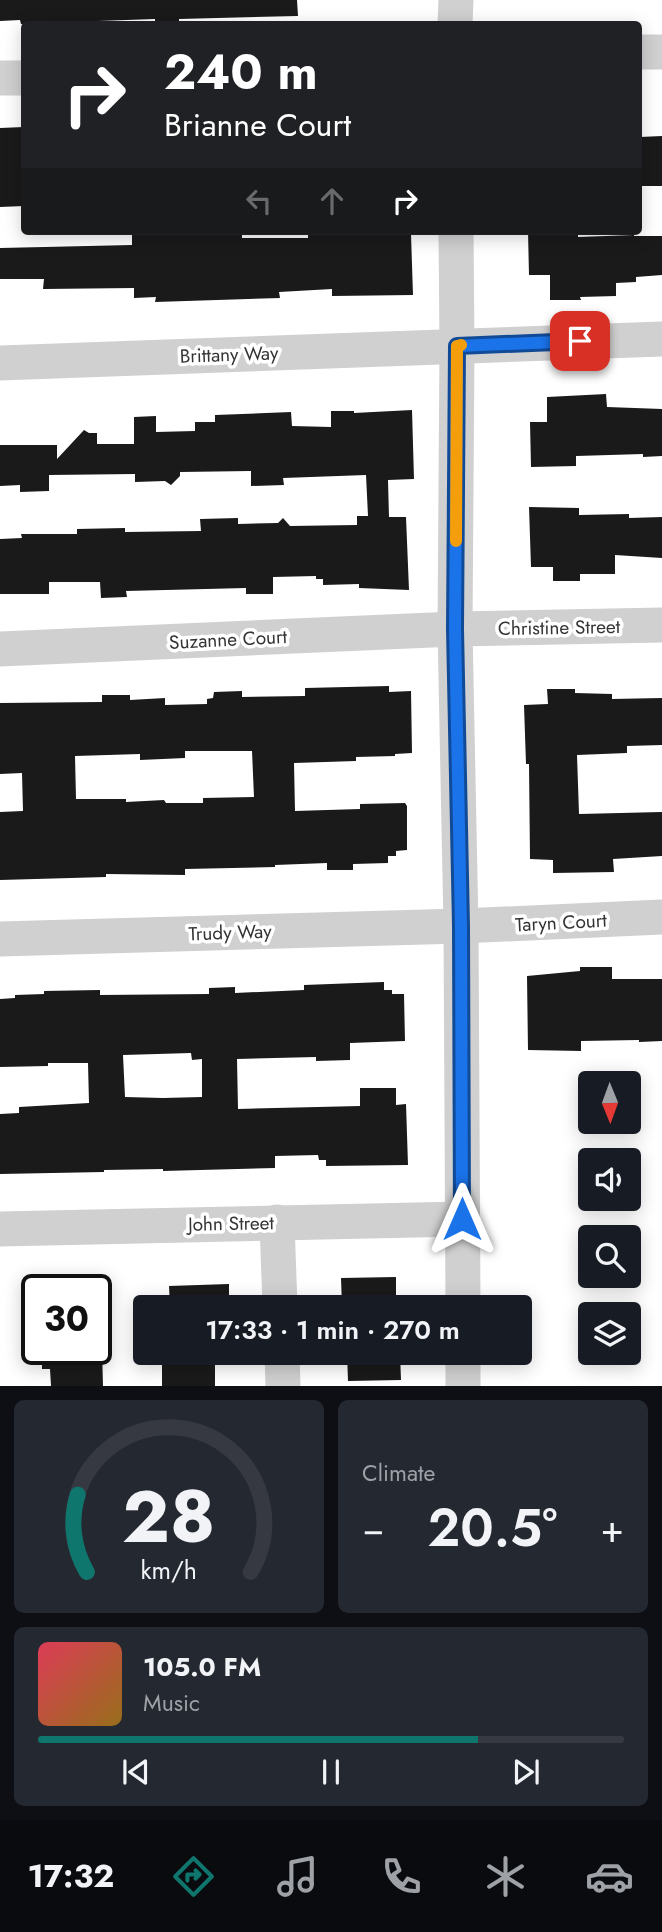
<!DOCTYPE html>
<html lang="en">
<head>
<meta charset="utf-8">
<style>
	:root { --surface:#171b24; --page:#242831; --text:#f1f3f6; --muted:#9ea1a6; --line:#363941; --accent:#0f766e }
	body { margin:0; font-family:Jost,sans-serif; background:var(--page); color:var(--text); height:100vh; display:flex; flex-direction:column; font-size:26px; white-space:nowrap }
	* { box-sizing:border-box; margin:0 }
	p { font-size:23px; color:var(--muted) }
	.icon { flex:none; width:38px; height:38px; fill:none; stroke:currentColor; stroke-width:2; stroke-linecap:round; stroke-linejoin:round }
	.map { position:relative; height:1386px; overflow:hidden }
	.sheet { display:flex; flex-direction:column; gap:14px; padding:14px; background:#0d0f14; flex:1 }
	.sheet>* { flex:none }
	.top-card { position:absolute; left:21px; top:21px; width:621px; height:214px; border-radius:7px; box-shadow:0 4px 18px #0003; background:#202124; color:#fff; overflow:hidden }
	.needle { width:46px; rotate:179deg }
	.tools { position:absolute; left:578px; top:1071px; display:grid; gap:14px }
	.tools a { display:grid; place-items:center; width:63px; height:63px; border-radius:7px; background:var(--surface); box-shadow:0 4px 18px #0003; font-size:35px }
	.speed { position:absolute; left:21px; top:1274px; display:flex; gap:14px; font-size:35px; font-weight:700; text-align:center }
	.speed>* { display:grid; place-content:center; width:91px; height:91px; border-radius:50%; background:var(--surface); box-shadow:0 4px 18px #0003; line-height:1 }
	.speed .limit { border:4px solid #111; border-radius:10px; background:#fff; color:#111 }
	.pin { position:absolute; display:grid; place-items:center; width:60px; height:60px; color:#fff; margin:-30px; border-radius:14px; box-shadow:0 4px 10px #0006 }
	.me { position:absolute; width:77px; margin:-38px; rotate:0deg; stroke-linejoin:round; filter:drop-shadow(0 0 5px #0008) }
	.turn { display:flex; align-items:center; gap:24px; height:147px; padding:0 28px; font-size:32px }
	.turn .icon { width:91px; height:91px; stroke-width:2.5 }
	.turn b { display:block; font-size:49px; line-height:60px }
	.lanes { display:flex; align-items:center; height:66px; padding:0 28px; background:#0003; justify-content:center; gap:35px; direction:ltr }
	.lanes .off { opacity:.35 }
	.big { font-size:52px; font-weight:600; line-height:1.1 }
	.sheet .card { flex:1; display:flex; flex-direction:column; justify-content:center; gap:10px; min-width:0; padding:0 24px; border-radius:10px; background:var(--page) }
	.sheet .dial { align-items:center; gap:0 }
	.dial svg { height:182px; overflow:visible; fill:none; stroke:var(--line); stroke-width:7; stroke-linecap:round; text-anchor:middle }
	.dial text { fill:var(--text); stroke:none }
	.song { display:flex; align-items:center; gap:21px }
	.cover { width:84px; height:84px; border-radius:10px; background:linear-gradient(135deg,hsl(350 70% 55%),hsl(40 70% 35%)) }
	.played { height:7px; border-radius:4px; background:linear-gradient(90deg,var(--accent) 75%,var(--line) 75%) }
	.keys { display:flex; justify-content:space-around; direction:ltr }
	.heat { display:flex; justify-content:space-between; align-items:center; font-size:38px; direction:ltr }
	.sheet .tiles { flex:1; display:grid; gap:14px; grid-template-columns:1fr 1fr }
	.card:last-child { grid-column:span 2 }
	.trip { position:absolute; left:133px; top:1295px; width:399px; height:70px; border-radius:7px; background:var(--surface); box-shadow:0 4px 18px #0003; font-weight:600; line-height:70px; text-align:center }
	.menu { display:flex; height:112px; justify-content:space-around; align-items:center; background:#090b0e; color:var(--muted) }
	.menu .icon { width:49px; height:49px }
	.menu .selected { color:var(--accent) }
	.menu b { font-size:32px; color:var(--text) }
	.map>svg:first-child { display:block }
	.building { fill:#1a1a1a; fill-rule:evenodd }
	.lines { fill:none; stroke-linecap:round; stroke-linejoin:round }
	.minor { stroke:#d0d0d0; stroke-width:35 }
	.route-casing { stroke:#114b97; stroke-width:18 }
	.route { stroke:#1a73e8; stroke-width:12 }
	.slow { stroke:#f59e0b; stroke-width:12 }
	.labels { text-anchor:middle; stroke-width:7; stroke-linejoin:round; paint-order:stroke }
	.street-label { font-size:19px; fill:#333; stroke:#fff }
</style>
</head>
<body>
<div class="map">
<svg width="662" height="1386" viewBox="0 0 662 1386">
	<rect width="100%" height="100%" fill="#fff"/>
	<g class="building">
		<polygon points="0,0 297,0 298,16 179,19 179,21 155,21 155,19 98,21 98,24 21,24 20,20 0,21"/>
		<polygon points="24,127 24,206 0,207 0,128"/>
		<polygon points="662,136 662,186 641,186 640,137"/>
		<polygon points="132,231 242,231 242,238 308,238 308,231 402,231 402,234 411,234 413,295 332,296 332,289 279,292 280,298 155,302 156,297 134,298 134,288 43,289 44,279 0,279 0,248 132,245"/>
		<polygon points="528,231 578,231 578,237 634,235 634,236 662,236 662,275 636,277 636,282 616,283 616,296 580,297 581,300 550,300 550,275 529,275"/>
		<polygon points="606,394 607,407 662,409 662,456 643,457 643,454 576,456 576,466 531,467 530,422 547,422 547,397"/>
		<polygon points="412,410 414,479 388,480 389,517 406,517 409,590 359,588 359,584 323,585 323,579 316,579 316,576 273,577 273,594 246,594 246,588 126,591 127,597 101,598 100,582 49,582 49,594 0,594 0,539 22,538 21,534 77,534 77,529 125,528 125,532 201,531 200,519 238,518 238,524 278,523 283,518 290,526 357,525 357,516 368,516 366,475 283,478 284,485 251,486 251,471 180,472 180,476 171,485 165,481 135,482 135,474 49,475 49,491 20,492 20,485 0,486 0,445 57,445 57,459 84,430 89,433 97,433 97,444 134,444 134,417 156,416 156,432 195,431 195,422 215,422 215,415 291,412 292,426 331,427 331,411 354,411 354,413"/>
		<polygon points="529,507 579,508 579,515 629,514 629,518 662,517 662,558 615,555 615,574 580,574 580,581 553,581 553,567 531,567"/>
		<path d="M389,686V692L411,691L412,753L395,754V756L356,757V761L294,763L295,811L360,809V804L405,803L407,806V850L396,851V856H388V863L353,864V870H327V863L275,865V867L185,869V875L106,874V877L0,880V812L23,811L22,773L0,774V703L102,702V695H130V700L165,698V705L207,704V699L213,698L214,692L242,691V697L305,696V688ZM185,751H252L254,797L203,798V803H166L164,800L126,802V799H76L75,756L140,754V760L185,758Z"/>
		<polygon points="547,689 575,689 575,693 612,694 612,699 662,698 662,745 627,746 627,753 577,755 579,814 662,812 662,856 613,859 614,872 553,873 553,860 530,859 529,764 526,764 524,705 548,704"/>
		<polygon points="580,967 612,967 612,979 662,979 662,1041 639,1042 639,1040 581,1041 581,1051 528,1050 527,976 580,971"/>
		<path d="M384,982V990H392V994H404L405,1041L350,1043V1060L316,1061V1057L237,1059L238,1109L360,1106V1088H396V1105L406,1104L408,1165L326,1166V1160H319L318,1155L275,1156V1168L163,1171V1169L104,1170V1172L0,1174V1114L19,1113V1107L89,1103L88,1063H48V1066L0,1067V999L15,998V995L44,994V991L100,990V995L209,994V988L235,987V993L304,990V985ZM191,1053L192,1060L202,1059V1097L163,1098L125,1097L123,1055Z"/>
		<polygon points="396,1277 396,1307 342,1307 341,1278"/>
		<polygon points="229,1284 229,1307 170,1307 169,1286"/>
		<polygon points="42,1349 102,1349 103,1386 51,1386 50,1369 42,1369"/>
		<rect x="162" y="1353" width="53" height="33"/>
		<polygon points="347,1353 400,1353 401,1380 348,1381"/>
	</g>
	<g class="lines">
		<g class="minor">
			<polyline points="455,24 456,0"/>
			<polyline points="639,52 662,52"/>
			<polyline points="0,78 24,78"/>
			<polyline points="456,231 457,346 455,629 461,926 463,1307"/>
			<polyline points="0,363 662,339"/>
			<polyline points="0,649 455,629 662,625"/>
			<polyline points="0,939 461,926 662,917"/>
			<polyline points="277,1222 280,1307"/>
			<polyline points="0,1229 462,1219"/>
			<polyline points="282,1353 283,1386"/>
			<polyline points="463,1353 463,1386"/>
		</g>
	</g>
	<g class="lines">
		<defs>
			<polyline id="route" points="462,1219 461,926 455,629 457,346 580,341"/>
		</defs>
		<use href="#route" class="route-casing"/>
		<use href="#route" class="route"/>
		<polyline class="slow" points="456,541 457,346 461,345"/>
	</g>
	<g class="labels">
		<g class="street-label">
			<text transform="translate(229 354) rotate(-2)" y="7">Brittany Way</text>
			<text transform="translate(559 627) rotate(-1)" y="7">Christine Street</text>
			<text transform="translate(228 639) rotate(-3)" y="7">Suzanne Court</text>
			<text transform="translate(561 922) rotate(-3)" y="7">Taryn Court</text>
			<text transform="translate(230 932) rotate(-2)" y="7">Trudy Way</text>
			<text transform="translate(231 1223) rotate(-1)" y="7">John Street</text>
		</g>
	</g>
</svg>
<div class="tools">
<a><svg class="needle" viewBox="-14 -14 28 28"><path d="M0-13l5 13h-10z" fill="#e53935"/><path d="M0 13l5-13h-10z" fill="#9ea1a6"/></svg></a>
<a><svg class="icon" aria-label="sound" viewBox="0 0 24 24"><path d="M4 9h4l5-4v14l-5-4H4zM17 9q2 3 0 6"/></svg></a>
<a><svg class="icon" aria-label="search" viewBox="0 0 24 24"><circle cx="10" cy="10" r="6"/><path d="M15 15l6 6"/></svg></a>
<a><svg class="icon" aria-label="layers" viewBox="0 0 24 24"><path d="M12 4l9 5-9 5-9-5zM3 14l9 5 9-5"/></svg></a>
</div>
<div class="speed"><div class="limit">30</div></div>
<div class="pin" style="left:580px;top:341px;background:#d93025"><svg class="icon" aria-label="arrive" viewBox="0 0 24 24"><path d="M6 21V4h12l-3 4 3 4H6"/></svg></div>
<svg class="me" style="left:462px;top:1219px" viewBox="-20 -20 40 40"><path d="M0-17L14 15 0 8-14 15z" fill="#1a73e8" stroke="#fff" stroke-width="4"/></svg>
<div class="trip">17:33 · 1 min · 270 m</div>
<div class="top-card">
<div class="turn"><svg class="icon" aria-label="right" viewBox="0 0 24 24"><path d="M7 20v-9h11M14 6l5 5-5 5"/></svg><div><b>240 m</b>Brianne Court</div></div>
<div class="lanes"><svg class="icon off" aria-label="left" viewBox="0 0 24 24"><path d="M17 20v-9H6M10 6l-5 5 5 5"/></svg><svg class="icon off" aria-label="ahead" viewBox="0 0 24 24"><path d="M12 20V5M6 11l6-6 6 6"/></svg><svg class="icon" aria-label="right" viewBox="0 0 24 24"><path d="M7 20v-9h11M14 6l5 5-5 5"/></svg></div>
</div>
</div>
<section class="sheet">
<div class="tiles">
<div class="card dial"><svg viewBox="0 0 100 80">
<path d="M14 69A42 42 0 1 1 86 69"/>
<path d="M14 69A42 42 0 0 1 10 35" stroke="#0f766e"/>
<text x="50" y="56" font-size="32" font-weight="700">28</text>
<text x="50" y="72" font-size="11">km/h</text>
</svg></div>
<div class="card"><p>Climate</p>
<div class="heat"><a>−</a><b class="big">20.5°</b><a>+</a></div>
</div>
<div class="card">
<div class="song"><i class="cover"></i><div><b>105.0 FM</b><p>Music</p></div></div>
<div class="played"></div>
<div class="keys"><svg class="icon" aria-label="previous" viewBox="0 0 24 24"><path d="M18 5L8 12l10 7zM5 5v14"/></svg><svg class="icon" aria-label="pause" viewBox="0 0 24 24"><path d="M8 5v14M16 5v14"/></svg><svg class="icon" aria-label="next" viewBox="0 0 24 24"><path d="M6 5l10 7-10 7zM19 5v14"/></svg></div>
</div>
</div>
</section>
<nav class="menu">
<b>17:32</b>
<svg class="icon selected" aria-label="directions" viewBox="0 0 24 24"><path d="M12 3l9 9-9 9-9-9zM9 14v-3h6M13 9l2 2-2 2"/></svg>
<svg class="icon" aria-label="music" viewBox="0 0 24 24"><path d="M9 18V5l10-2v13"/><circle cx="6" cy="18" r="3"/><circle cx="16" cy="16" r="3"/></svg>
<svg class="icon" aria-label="phone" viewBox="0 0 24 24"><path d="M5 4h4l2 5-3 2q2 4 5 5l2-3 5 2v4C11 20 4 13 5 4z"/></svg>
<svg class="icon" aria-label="climate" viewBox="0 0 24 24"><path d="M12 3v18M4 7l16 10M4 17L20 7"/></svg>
<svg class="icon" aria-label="car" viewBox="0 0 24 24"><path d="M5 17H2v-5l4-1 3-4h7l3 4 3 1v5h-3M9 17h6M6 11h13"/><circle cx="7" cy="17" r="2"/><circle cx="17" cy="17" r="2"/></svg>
</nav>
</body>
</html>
